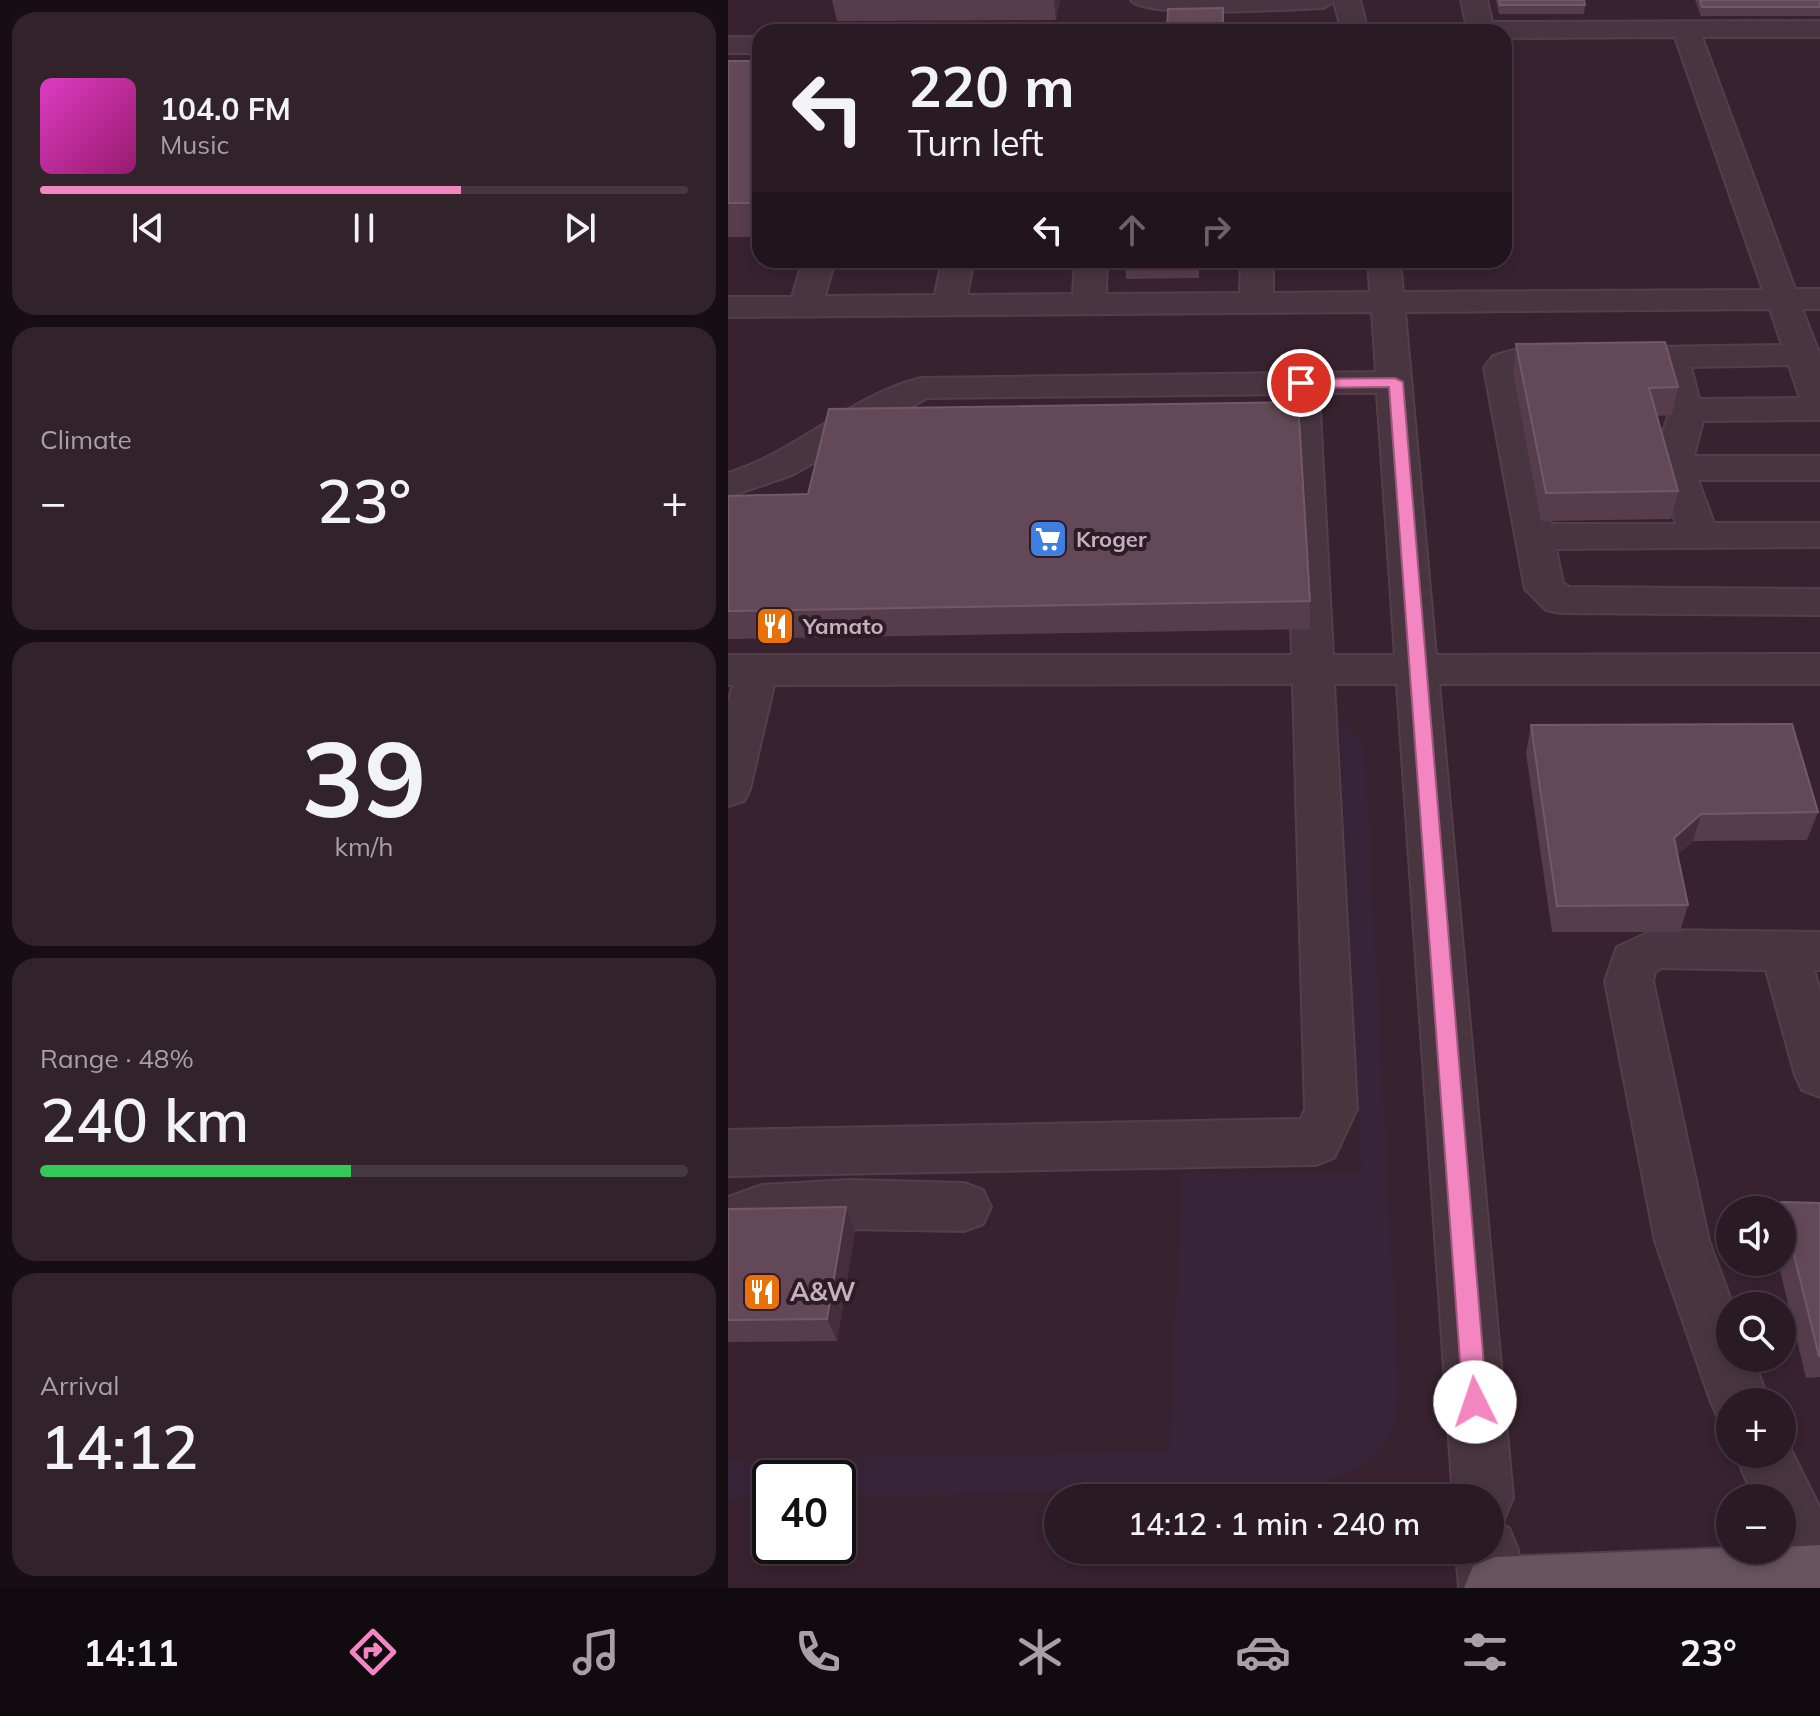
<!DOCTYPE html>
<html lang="en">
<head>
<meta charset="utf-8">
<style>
	:root { --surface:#2a1a23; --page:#32232b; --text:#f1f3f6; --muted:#a5a1a6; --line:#463841; --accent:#f386c1 }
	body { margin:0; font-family:Mulish,sans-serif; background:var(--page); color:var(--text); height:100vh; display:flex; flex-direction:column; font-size:30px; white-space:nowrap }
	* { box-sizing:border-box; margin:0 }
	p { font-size:26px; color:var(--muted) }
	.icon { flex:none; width:44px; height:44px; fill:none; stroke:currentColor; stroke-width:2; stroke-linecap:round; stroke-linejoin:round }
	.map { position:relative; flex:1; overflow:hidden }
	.sheet { display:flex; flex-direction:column; gap:12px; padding:12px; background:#170e13; width:728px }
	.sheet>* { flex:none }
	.banner { position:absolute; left:24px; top:24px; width:760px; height:244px; border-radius:24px; box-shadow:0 4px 12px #0003,0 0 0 2px var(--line); background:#2a1a23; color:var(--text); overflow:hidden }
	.fabs { position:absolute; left:988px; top:1196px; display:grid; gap:16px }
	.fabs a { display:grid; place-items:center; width:80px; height:80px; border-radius:50%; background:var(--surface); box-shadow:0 4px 12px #0003,0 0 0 2px var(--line); font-size:40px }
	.speed { position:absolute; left:24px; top:1460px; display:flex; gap:16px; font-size:40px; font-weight:700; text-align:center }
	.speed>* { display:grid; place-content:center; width:104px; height:104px; border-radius:50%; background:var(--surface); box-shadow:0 4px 12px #0003,0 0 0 2px var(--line); line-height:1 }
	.speed .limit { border:4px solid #111; border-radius:12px; background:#fff; color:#111 }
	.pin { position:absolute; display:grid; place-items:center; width:68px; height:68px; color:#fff; margin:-34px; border:4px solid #fff; border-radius:50%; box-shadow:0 2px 8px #0007 }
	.me { position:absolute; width:88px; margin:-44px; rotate:356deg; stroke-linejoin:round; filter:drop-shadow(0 0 6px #0008) }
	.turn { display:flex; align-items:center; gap:28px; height:168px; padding:0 24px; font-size:36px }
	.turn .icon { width:104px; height:104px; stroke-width:2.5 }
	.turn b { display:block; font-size:56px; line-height:68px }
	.lanes { display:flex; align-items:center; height:76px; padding:0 24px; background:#0003; justify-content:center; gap:40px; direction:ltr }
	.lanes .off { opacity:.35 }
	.big { font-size:60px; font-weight:600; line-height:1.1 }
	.sheet .widget { flex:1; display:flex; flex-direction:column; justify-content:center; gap:12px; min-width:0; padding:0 28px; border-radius:24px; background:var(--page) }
	.sheet .dial { align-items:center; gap:0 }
	.dial b { font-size:104px; line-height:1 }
	.song { display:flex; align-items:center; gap:24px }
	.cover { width:96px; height:96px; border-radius:12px; background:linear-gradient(135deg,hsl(310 70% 55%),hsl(320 70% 35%)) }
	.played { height:8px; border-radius:4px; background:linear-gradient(90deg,var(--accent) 65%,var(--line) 65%) }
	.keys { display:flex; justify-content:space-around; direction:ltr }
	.heat { display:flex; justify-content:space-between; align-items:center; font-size:44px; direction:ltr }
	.charge { height:12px; border-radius:6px; background:linear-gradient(90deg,#34c759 48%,var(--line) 0) }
	.trip { position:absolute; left:316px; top:1484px; width:460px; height:80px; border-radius:40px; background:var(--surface); box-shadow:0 4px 12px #0003,0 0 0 2px var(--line); font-weight:600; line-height:80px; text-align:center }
	.dock { display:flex; height:128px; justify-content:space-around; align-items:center; background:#110a0e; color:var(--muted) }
	.dock .icon { width:56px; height:56px }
	.dock .on { color:var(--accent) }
	.dock b { font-size:36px; color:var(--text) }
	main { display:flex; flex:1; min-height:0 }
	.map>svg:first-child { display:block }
	.green { fill:#382439 }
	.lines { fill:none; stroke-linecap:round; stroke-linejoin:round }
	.minor-casing { stroke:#523f49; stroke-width:4 }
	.major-casing { stroke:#523f49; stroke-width:4 }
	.minor { fill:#493540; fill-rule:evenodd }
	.major { fill:#69535f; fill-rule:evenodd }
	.wall { fill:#573d4b }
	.shaded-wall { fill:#462d3b }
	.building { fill:#634957; stroke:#725967; stroke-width:2 }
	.route { fill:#f386c1; stroke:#9e577d; stroke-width:2 }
	.labels { text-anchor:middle; stroke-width:8; stroke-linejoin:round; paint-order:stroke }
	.poi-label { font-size:22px; font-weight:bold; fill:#c5b0bb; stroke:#2d1b25; text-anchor:start }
	.near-poi-label { font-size:26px; font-weight:bold; fill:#c5b0bb; stroke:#2d1b25; text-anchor:start }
</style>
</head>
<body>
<main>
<section class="sheet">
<div class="widget">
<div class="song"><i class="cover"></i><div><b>104.0 FM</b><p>Music</p></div></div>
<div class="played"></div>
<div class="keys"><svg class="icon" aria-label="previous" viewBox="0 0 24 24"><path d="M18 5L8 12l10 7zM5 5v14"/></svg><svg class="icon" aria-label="pause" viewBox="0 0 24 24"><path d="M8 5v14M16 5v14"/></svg><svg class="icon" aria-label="next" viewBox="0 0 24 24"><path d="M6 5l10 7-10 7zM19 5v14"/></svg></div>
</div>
<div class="widget"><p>Climate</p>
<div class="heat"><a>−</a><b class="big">23°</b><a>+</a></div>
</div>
<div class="widget dial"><b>39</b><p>km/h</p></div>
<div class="widget"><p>Range · 48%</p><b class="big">240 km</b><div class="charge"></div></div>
<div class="widget"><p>Arrival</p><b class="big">14:12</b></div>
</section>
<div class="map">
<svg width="1092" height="1588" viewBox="0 0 1092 1588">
	<rect width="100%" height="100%" fill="#38222f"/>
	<path class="green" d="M611,721L620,723L637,751L671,1395C663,1453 643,1468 589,1484L110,1497V1478H42V1498L0,1499V1460L441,1451L454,1173L633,1171Z"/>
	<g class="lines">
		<defs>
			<g id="minor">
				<path d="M403,0H632L640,32H614L606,2L595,8C566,9 416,19 403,0Z"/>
				<path d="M733,0H759L764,22L1092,21V37H974L1067,289H1092V309H1074L1092,355V420L975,421L966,456H1092V480H970L986,523H1092V547L828,549L835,583L841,587L1092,589V615L832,613L818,610L797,589L756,368L765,356L789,349L1054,345L1042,309L677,312L708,655L1092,654V684H711L785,1498L776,1519L767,1523L781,1528L790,1550L793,1588H731L728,1550H762V1498H725L669,684H606L629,1109L606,1158L588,1165L0,1176V1130L573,1119L577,1109L565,684L46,685L22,789L16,801L0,806V703L5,685H0V655H564L556,394L199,398L64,475L0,497V473C69,452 123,395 193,378L648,372L644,312L0,317V297H64L75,260H107L97,296L207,295L214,260H246L239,295L345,294L347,260H379L378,294L512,293L513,260H545V293L642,292L640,260H672L675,292L1035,290L947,37L776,38V32H740ZM1061,365L1072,398L971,399L963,367ZM928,367L940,417L929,450L930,468L948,524H823L791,370ZM591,393H649L667,655H605Z"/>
				<rect x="0" y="37" width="32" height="16"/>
				<polygon points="926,930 1092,932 1092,970 1086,970 1092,991 1092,1097 1074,1090 1067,1075 1038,970 933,968 927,972 925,981 981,1241 1005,1306 1002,1306 1002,1358 1025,1358 1041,1402 1002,1402 1002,1426 992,1422 983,1402 927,1241 877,981 889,947"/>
				<polygon points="122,1180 236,1183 255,1190 263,1207 255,1224 236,1231 122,1229 34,1234 19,1258 0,1265 0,1197 34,1185"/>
				<polygon points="1054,1432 1092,1508 1092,1588 1066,1588 1049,1550 1054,1550 1054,1498 1026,1498 1007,1454 1054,1454"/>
			</g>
			<polygon id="major" points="1092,1545 1092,1588 736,1588 745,1566 767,1557 1002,1548 1054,1550 1054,1547"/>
		</defs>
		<use href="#minor" class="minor-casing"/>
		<use href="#major" class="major-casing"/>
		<use href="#minor" class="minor"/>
		<use href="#major" class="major"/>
	</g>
	<g class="wall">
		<polygon points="104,0 332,0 328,20 109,21"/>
		<polygon points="768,0 856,0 857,5 856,14 771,14"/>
		<polygon points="967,0 1092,0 1092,16 973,16"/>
		<rect x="0" y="61" width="32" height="176"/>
		<polygon points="397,260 471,260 471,278 398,279"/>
		<polygon points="788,344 950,387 944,415 929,416 950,491 943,519 813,521 785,372"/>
		<polygon points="0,496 582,601 582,629 0,639"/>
		<polygon points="803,725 1090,812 1079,840 965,841 949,855 960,905 952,932 824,932 798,753"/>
		<polygon points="1053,1202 1092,1203 1092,1377 1078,1378 1050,1262 1054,1262 1054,1210 1049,1210"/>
		<polygon points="118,1207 127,1231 109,1341 0,1342 0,1209"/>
	</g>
	<g class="shaded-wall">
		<polygon points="326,0 332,0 328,20"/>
		<polygon points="973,814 965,841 938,866 946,838"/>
		<polygon points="118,1207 127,1231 109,1341 99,1319"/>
	</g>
	<g class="building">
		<polygon points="771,0 856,0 857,5 772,5"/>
		<polygon points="972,0 1092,0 1092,7 974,7"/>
		<polygon points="495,8 495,32 439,32 440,9"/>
		<rect x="0" y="61" width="32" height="142"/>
		<polygon points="937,342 950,387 921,388 950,491 818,493 788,344"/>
		<polygon points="570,402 582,601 0,611 0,496 80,494 101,409"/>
		<polygon points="1064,724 1090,812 973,814 946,838 960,905 829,906 803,725"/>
		<polygon points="1053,1202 1092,1203 1092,1356 1091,1356"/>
		<polygon points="118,1207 99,1319 0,1320 0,1209"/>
	</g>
	<polygon class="route" points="667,378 675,382 759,1402 756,1411 747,1414 739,1411 735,1402 661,387 573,388 566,383 573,379"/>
	<defs>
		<symbol id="supermarket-square" viewBox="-11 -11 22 22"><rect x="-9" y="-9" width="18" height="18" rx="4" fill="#3f7fe0" stroke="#2d1b25"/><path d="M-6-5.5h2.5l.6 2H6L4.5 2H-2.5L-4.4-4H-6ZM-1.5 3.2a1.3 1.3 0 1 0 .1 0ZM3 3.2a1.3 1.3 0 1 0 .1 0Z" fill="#fff"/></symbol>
		<symbol id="restaurant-square" viewBox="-11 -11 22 22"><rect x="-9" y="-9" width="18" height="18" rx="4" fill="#e8710a" stroke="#2d1b25"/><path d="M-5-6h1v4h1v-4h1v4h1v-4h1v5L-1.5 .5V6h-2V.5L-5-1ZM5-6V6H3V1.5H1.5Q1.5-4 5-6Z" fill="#fff"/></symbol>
	</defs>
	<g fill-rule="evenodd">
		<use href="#supermarket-square" x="298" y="517" width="44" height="44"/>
		<use href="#restaurant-square" x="25" y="604" width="44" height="44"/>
		<use href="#restaurant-square" x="12" y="1270" width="44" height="44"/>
	</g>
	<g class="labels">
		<g class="poi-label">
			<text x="348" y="547">Kroger</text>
			<text x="75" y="634">Yamato</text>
		</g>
		<g class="near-poi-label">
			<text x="62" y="1301">A&amp;W</text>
		</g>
	</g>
</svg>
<div class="fabs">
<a><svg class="icon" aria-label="sound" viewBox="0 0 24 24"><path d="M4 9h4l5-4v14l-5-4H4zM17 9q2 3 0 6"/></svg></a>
<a><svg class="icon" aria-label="search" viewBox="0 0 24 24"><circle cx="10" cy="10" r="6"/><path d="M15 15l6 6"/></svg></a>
<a>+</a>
<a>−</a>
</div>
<div class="speed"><div class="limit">40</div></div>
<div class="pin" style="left:573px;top:383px;background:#d93025"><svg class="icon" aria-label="arrive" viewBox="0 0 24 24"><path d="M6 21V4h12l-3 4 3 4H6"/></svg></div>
<svg class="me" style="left:747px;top:1402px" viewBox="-20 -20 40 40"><circle r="19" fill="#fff"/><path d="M0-13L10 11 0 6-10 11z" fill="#f386c1"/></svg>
<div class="trip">14:12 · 1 min · 240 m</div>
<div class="banner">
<div class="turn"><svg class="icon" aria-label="left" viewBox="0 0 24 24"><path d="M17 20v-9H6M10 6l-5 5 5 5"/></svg><div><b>220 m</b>Turn left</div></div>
<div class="lanes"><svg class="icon" aria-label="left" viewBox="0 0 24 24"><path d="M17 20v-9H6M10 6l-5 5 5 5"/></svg><svg class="icon off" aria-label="ahead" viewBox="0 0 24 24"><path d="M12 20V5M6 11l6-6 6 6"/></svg><svg class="icon off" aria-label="right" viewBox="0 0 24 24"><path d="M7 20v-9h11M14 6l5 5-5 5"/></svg></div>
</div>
</div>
</main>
<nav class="dock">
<b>14:11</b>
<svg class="icon on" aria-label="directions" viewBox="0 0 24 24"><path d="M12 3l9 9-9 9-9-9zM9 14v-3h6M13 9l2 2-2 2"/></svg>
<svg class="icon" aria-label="music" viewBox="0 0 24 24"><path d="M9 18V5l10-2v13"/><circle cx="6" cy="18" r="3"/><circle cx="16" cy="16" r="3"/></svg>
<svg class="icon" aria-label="phone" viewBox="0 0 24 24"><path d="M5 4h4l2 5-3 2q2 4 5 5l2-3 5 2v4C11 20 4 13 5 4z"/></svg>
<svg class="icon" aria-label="climate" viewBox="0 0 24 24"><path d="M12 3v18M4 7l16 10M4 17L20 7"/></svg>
<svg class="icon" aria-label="car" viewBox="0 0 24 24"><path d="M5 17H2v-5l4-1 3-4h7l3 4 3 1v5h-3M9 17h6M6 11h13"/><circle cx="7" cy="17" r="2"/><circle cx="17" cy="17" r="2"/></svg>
<svg class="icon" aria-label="filters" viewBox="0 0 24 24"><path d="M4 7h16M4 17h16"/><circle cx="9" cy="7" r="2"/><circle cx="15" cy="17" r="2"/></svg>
<b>23°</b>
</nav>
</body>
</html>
